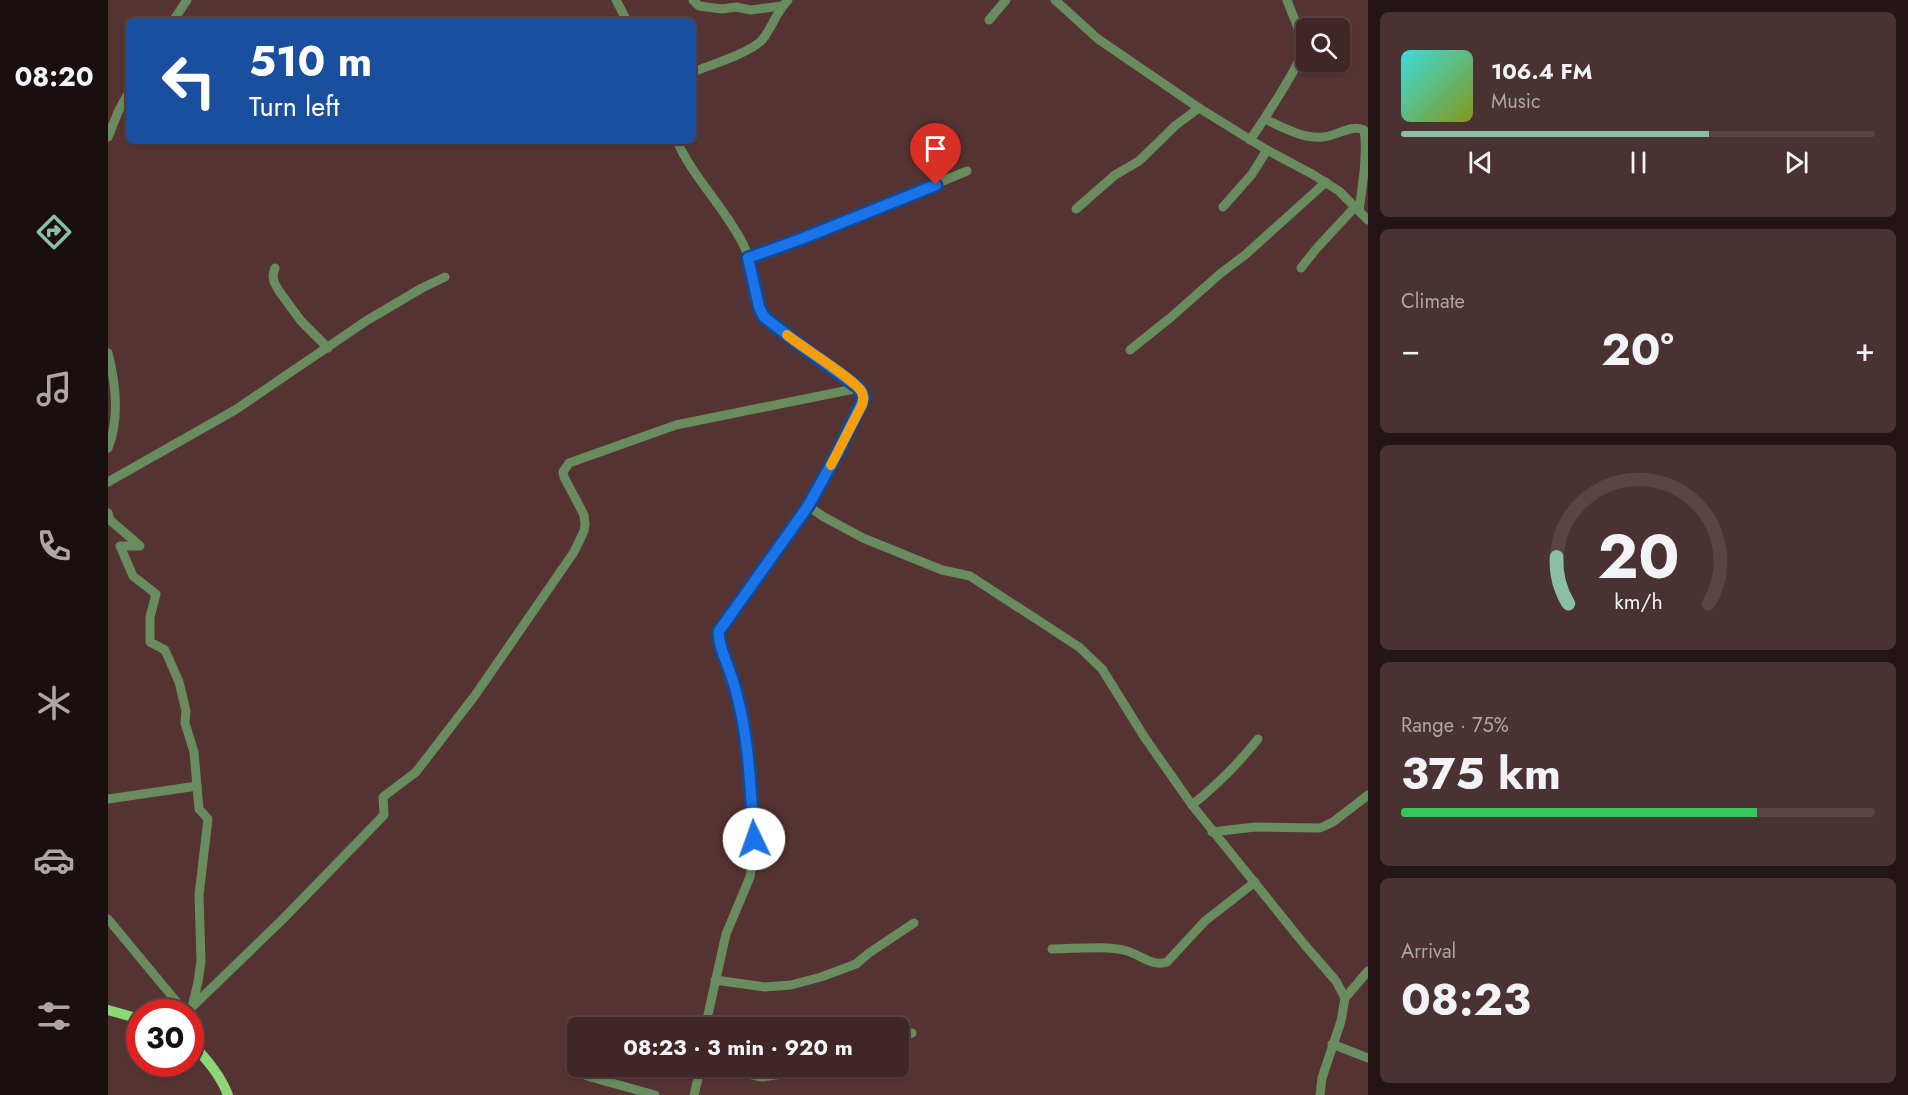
<!DOCTYPE html>
<html lang="en">
<head>
<meta charset="utf-8">
<style>
	:root { --surface:#402626; --page:#4b3232; --text:#f1f3f6; --muted:#aea5a7; --line:#594343; --accent:#8abfa5 }
	body { margin:0; font-family:Jost,sans-serif; background:var(--page); color:var(--text); height:100vh; display:flex; flex-direction:column; font-size:22px; white-space:nowrap }
	* { box-sizing:border-box; margin:0 }
	p { font-size:20px; color:var(--muted) }
	.icon { flex:none; width:33px; height:33px; fill:none; stroke:currentColor; stroke-width:2; stroke-linecap:round; stroke-linejoin:round }
	.map { position:relative; flex:1; overflow:hidden }
	.side { display:flex; flex-direction:column; gap:12px; padding:12px; background:#231515; width:540px }
	.side>* { flex:none }
	.hud { position:absolute; left:18px; top:18px; width:570px; height:126px; border-radius:9px; box-shadow:0 2px 4px #0004,0 0 0 2px var(--line); background:#1a4fa0; color:#fff; overflow:hidden }
	.tools { position:absolute; left:1188px; top:18px; display:grid; gap:12px }
	.tools a { display:grid; place-items:center; width:54px; height:54px; border-radius:9px; background:var(--surface); box-shadow:0 2px 4px #0004,0 0 0 2px var(--line); font-size:30px }
	.speed { position:absolute; left:18px; top:999px; display:flex; gap:12px; font-size:30px; font-weight:700; text-align:center }
	.speed>* { display:grid; place-content:center; width:78px; height:78px; border-radius:50%; background:var(--surface); box-shadow:0 2px 4px #0004,0 0 0 2px var(--line); line-height:1 }
	.speed .limit { border:9px solid #d22; background:#fff; color:#111 }
	.pin { position:absolute; display:grid; place-items:center; width:51px; height:51px; color:#fff; margin:-62px -26px; border-radius:50% 50% 50% 0; rotate:-45deg; box-shadow:0 0 6px #0007 }
	.pin .icon { rotate:45deg }
	.me { position:absolute; width:66px; margin:-33px; rotate:357deg; stroke-linejoin:round; filter:drop-shadow(0 0 4px #0008) }
	.turn { display:flex; align-items:center; gap:21px; height:126px; padding:0 24px; font-size:27px }
	.turn .icon { width:78px; height:78px; stroke-width:2.5 }
	.turn b { display:block; font-size:42px; line-height:51px }
	.big { font-size:45px; font-weight:700; line-height:1.1 }
	.side .card { flex:1; display:flex; flex-direction:column; justify-content:center; gap:9px; min-width:0; padding:0 21px; border-radius:9px; background:var(--page) }
	.side .dial { align-items:center; gap:0 }
	.dial svg { height:156px; overflow:visible; fill:none; stroke:var(--line); stroke-width:7; stroke-linecap:round; text-anchor:middle }
	.dial text { fill:var(--text); stroke:none }
	.song { display:flex; align-items:center; gap:18px }
	.cover { width:72px; height:72px; border-radius:9px; background:linear-gradient(135deg,hsl(180 70% 55%),hsl(70 70% 35%)) }
	.played { height:6px; border-radius:3px; background:linear-gradient(90deg,var(--accent) 65%,var(--line) 65%) }
	.keys { display:flex; justify-content:space-around; direction:ltr }
	.heat { display:flex; justify-content:space-between; align-items:center; font-size:33px; direction:ltr }
	.charge { height:9px; border-radius:4px; background:linear-gradient(90deg,#34c759 75%,var(--line) 0) }
	.trip { position:absolute; left:459px; top:1017px; width:342px; height:60px; border-radius:9px; background:var(--surface); box-shadow:0 2px 4px #0004,0 0 0 2px var(--line); font-weight:700; line-height:60px; text-align:center }
	main { display:flex; flex:1; min-height:0 }
	.menu { display:flex; flex-direction:column; width:108px; justify-content:space-around; align-items:center; background:#1a0f0f; color:var(--muted) }
	.menu .icon { width:42px; height:42px }
	.menu .active { color:var(--accent) }
	.menu b { font-size:27px; color:var(--text) }
	.map>svg:first-child { display:block }
	.lines { fill:none; stroke-linecap:round; stroke-linejoin:round }
	.minor { stroke:#688c5d; stroke-width:9 }
	.major { stroke:#8dd876; stroke-width:10 }
	.route-casing { stroke:#114b97; stroke-width:15 }
	.route { stroke:#1a73e8; stroke-width:10 }
	.slow { stroke:#f59e0b; stroke-width:10 }
</style>
</head>
<body>
<main>
<nav class="menu">
<b>08:20</b>
<svg class="icon active" aria-label="directions" viewBox="0 0 24 24"><path d="M12 3l9 9-9 9-9-9zM9 14v-3h6M13 9l2 2-2 2"/></svg>
<svg class="icon" aria-label="music" viewBox="0 0 24 24"><path d="M9 18V5l10-2v13"/><circle cx="6" cy="18" r="3"/><circle cx="16" cy="16" r="3"/></svg>
<svg class="icon" aria-label="phone" viewBox="0 0 24 24"><path d="M5 4h4l2 5-3 2q2 4 5 5l2-3 5 2v4C11 20 4 13 5 4z"/></svg>
<svg class="icon" aria-label="climate" viewBox="0 0 24 24"><path d="M12 3v18M4 7l16 10M4 17L20 7"/></svg>
<svg class="icon" aria-label="car" viewBox="0 0 24 24"><path d="M5 17H2v-5l4-1 3-4h7l3 4 3 1v5h-3M9 17h6M6 11h13"/><circle cx="7" cy="17" r="2"/><circle cx="17" cy="17" r="2"/></svg>
<svg class="icon" aria-label="filters" viewBox="0 0 24 24"><path d="M4 7h16M4 17h16"/><circle cx="9" cy="7" r="2"/><circle cx="15" cy="17" r="2"/></svg>
</nav>
<div class="map">
<svg width="1260" height="1095" viewBox="0 0 1260 1095">
	<rect width="100%" height="100%" fill="#563333"/>
	<g class="lines">
		<g class="minor">
			<polyline points="508,0 519,21"/>
			<polyline points="585,0 591,6 614,9 628,7 643,10 674,6"/>
			<polyline points="947,0 990,39 1091,108 1159,150 1204,174 1231,191 1260,220"/>
			<polyline points="881,20 898,0"/>
			<polyline points="65,21 79,0"/>
			<path d="M585,72C602,65 642,53 654,40C664,28 668,12 680,0"/>
			<path d="M1157,119C1174,127 1195,139 1215,137C1229,136 1243,124 1256,130C1260,152 1254,188 1251,211"/>
			<polyline points="0,137 10,112 21,92"/>
			<path d="M1142,140C1151,127 1194,63 1194,50C1195,34 1184,15 1179,0"/>
			<path d="M569,141C585,178 619,210 636,246C647,268 644,295 656,317L751,388L756,398L729,454L700,506L611,631V641L626,682L638,741L642,766L645,856L642,877L618,934L597,1028"/>
			<polyline points="1115,207 1144,174 1159,150"/>
			<polyline points="968,209 1007,175 1031,161 1068,125 1091,108"/>
			<polyline points="640,258 693,239 859,171"/>
			<polyline points="167,268 165,275 166,282 171,291 193,321 220,348"/>
			<polyline points="1193,268 1208,249 1247,207"/>
			<polyline points="1022,350 1062,318 1113,273 1137,255 1218,182"/>
			<path d="M0,353C8,384 12,418 0,448"/>
			<polyline points="0,482 127,410 258,321 314,288 337,277"/>
			<polyline points="700,506 716,517 755,538 834,570 862,576 971,647 994,669 1037,738 1084,805 1196,944 1228,981 1237,998 1233,1021 1214,1078 1212,1095"/>
			<polyline points="0,513 2,520 32,546 12,546 25,576 48,594 42,617 42,642 57,650 71,682 78,711 77,723 86,752 91,809 100,819 91,895 93,961 90,982 84,1007"/>
			<polyline points="0,799 89,786"/>
			<path d="M1084,805C1109,785 1130,764 1150,739"/>
			<polyline points="1104,832 1147,827 1212,828 1225,822 1260,795"/>
			<polyline points="0,919 77,1012"/>
			<path d="M944,949C968,949 997,945 1019,951C1033,955 1044,967 1059,962L1097,921L1147,882"/>
			<polyline points="607,980 657,987 683,985 713,977 748,964 761,953 806,923"/>
			<polyline points="1237,998 1260,971"/>
			<polyline points="84,1007 174,920 276,815 275,797 308,772 335,737 368,694 466,552 476,531 477,524 476,515 456,477 455,472 461,463 568,425 751,388"/>
			<polyline points="790,1038 804,1033"/>
			<polyline points="1224,1044 1260,1058"/>
			<polyline points="604,1066 654,1077 681,1073 699,1066"/>
			<polyline points="479,1076 547,1095"/>
			<polyline points="586,1095 593,1066"/>
		</g>
		<g class="major">
			<polyline points="0,1010 32,1019"/>
			<path d="M82,1041C97,1058 112,1074 120,1095"/>
		</g>
	</g>
	<g class="lines">
		<defs>
			<path id="route" d="M646,839C642,783 641,728 623,675C619,663 609,642 611,631L700,506L729,454L756,398L751,388L692,345L656,317L651,307L640,258L693,239L828,185"/>
		</defs>
		<use href="#route" class="route-casing"/>
		<use href="#route" class="route"/>
		<path class="slow" d="M679,335C694,347 746,379 754,392C756,397 756,400 754,405L723,465"/>
	</g>
</svg>
<div class="tools">
<a><svg class="icon" aria-label="search" viewBox="0 0 24 24"><circle cx="10" cy="10" r="6"/><path d="M15 15l6 6"/></svg></a>
</div>
<div class="speed"><div class="limit">30</div></div>
<div class="pin" style="left:828px;top:185px;background:#d93025"><svg class="icon" aria-label="arrive" viewBox="0 0 24 24"><path d="M6 21V4h12l-3 4 3 4H6"/></svg></div>
<svg class="me" style="left:646px;top:839px" viewBox="-20 -20 40 40"><circle r="19" fill="#fff"/><path d="M0-13L10 11 0 6-10 11z" fill="#1a73e8"/></svg>
<div class="trip">08:23 · 3 min · 920 m</div>
<div class="hud">
<div class="turn"><svg class="icon" aria-label="left" viewBox="0 0 24 24"><path d="M17 20v-9H6M10 6l-5 5 5 5"/></svg><div><b>510 m</b>Turn left</div></div>
</div>
</div>
<section class="side">
<div class="card">
<div class="song"><i class="cover"></i><div><b>106.4 FM</b><p>Music</p></div></div>
<div class="played"></div>
<div class="keys"><svg class="icon" aria-label="previous" viewBox="0 0 24 24"><path d="M18 5L8 12l10 7zM5 5v14"/></svg><svg class="icon" aria-label="pause" viewBox="0 0 24 24"><path d="M8 5v14M16 5v14"/></svg><svg class="icon" aria-label="next" viewBox="0 0 24 24"><path d="M6 5l10 7-10 7zM19 5v14"/></svg></div>
</div>
<div class="card"><p>Climate</p>
<div class="heat"><a>−</a><b class="big">20°</b><a>+</a></div>
</div>
<div class="card dial"><svg viewBox="0 0 100 80">
<path d="M14 69A42 42 0 1 1 86 69"/>
<path d="M14 69A42 42 0 0 1 8 45" stroke="#8abfa5"/>
<text x="50" y="56" font-size="32" font-weight="700">20</text>
<text x="50" y="72" font-size="11">km/h</text>
</svg></div>
<div class="card"><p>Range · 75%</p><b class="big">375 km</b><div class="charge"></div></div>
<div class="card"><p>Arrival</p><b class="big">08:23</b></div>
</section>
</main>
</body>
</html>
